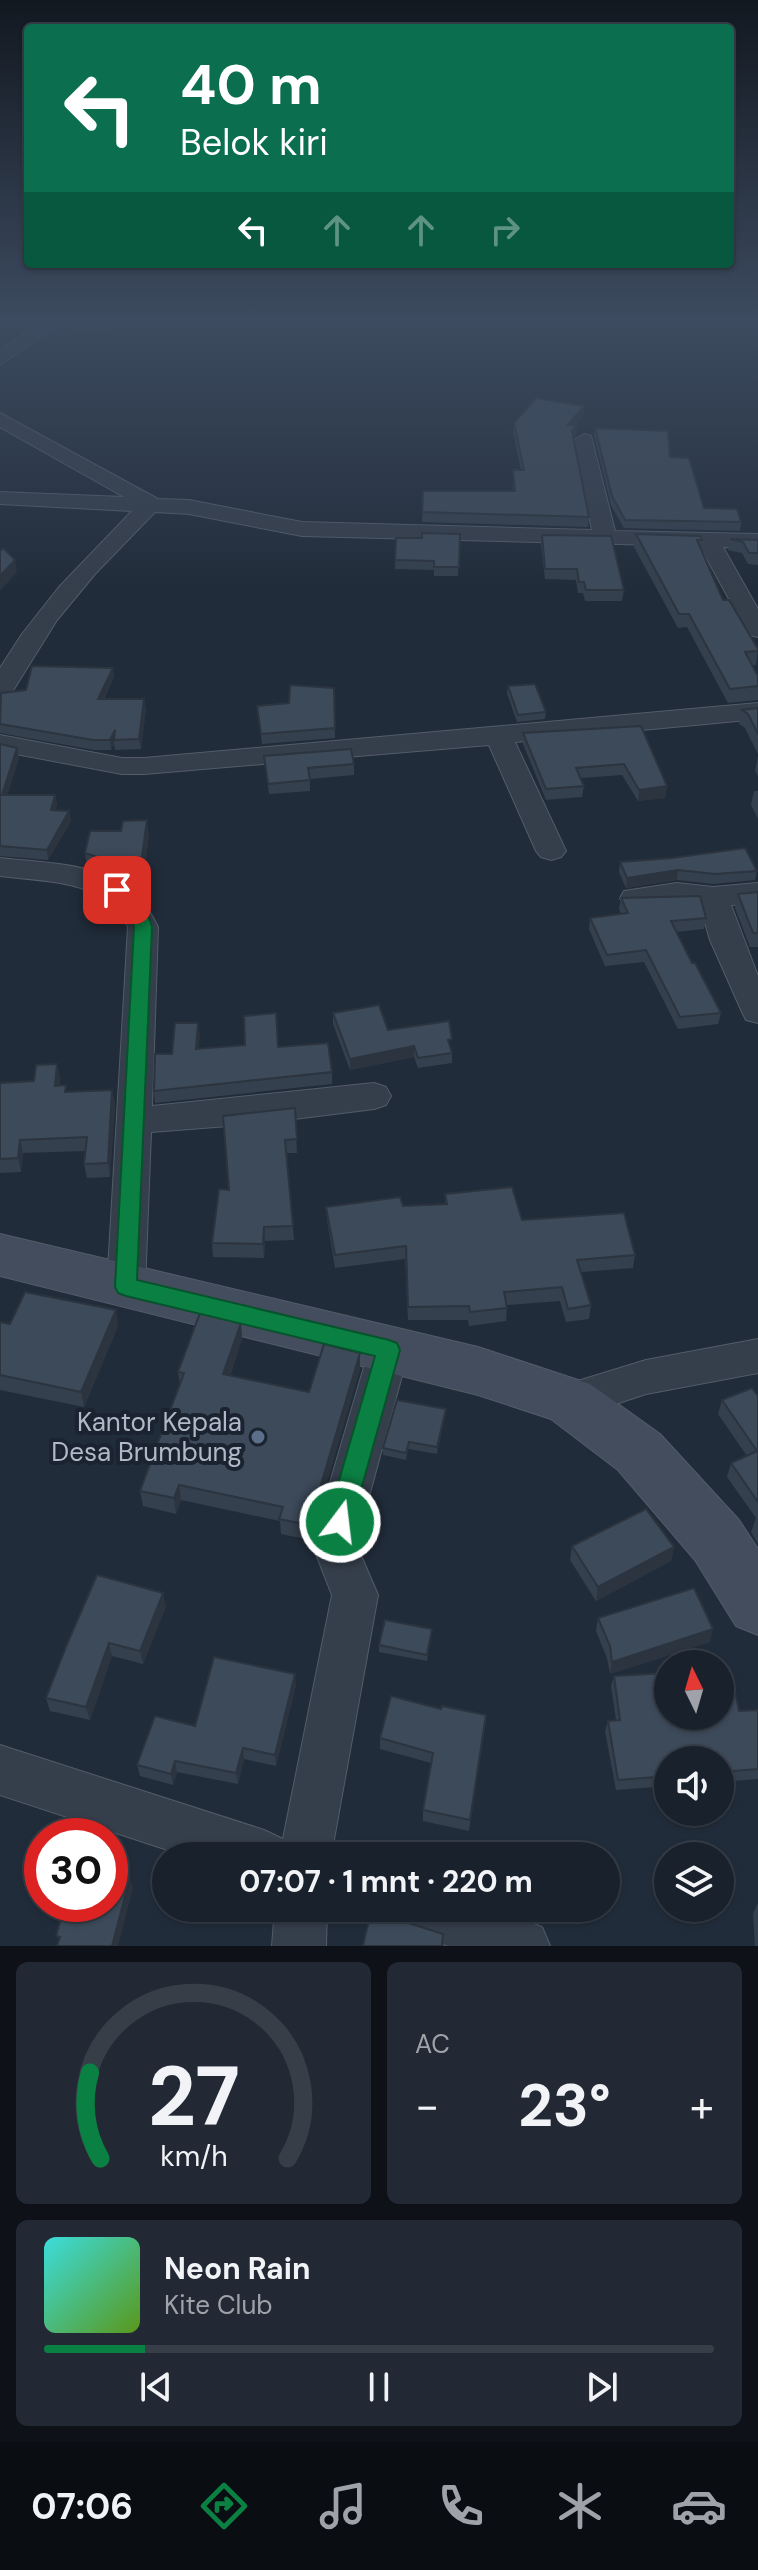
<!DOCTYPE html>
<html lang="id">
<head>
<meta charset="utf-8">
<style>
	:root { --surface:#19212c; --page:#222934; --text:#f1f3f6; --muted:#9fa3a9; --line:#373e48; --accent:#0b8043 }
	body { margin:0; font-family:"DM Sans",sans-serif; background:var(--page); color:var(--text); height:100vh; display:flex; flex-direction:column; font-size:30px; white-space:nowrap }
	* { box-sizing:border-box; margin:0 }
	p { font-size:26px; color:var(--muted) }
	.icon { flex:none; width:44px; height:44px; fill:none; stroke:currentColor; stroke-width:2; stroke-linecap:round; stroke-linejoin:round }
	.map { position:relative; height:1946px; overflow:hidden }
	.drawer { display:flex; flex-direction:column; gap:16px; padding:16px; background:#0e1218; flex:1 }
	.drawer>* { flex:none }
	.guide { position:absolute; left:24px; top:24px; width:710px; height:244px; border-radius:8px; box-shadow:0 2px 6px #0004,0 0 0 2px var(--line); background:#0b6e4f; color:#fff; overflow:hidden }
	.needle { width:52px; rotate:355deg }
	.buttons { position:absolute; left:654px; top:1650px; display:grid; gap:16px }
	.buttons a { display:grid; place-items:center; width:80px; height:80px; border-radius:50%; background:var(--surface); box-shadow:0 2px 6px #0004,0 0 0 2px var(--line); font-size:40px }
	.speed { position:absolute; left:24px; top:1818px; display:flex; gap:16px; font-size:40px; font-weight:700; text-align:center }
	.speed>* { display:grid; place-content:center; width:104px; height:104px; border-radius:50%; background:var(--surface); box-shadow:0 2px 6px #0004,0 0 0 2px var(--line); line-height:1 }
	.speed .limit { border:12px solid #d22; background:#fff; color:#111 }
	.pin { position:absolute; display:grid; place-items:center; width:68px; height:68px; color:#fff; margin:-34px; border-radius:16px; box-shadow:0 4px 12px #0006 }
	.me { position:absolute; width:88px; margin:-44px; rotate:15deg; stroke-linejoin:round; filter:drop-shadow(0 0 6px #0008) }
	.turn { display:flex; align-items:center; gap:28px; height:168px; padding:0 24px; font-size:36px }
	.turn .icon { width:104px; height:104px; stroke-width:2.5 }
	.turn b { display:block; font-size:56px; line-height:68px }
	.lanes { display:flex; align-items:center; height:76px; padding:0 24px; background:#0003; justify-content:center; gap:40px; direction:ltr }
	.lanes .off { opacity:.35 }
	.big { font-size:60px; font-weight:700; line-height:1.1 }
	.drawer .tile { flex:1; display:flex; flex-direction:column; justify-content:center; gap:12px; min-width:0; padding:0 28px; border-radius:12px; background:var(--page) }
	.drawer .dial { align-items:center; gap:0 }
	.dial svg { height:208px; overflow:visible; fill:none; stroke:var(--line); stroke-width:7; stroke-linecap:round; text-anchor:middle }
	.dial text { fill:var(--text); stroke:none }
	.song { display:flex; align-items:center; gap:24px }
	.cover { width:96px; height:96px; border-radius:12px; background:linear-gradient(135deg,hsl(180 70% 55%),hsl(90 70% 35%)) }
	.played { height:8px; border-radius:4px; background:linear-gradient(90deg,var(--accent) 15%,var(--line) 15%) }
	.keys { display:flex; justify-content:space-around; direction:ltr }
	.heat { display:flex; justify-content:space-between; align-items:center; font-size:44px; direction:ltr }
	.drawer .tiles { flex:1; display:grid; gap:16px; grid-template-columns:1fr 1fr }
	.tile:last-child { grid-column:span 2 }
	.trip { position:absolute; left:152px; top:1842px; width:468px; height:80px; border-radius:40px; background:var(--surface); box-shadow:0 2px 6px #0004,0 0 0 2px var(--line); font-weight:700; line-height:80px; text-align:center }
	.tabs { display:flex; height:128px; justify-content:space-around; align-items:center; background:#0a0d12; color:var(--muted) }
	.tabs .icon { width:56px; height:56px }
	.tabs .current { color:var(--accent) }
	.tabs b { font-size:36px; color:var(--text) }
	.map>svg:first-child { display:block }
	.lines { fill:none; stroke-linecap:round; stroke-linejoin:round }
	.street-casing { stroke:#535c68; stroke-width:2 }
	.secondary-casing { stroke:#535c68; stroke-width:2 }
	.street { fill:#353e4b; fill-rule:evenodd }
	.secondary { fill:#434d5e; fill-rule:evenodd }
	.wall { fill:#34404d }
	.shaded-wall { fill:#2b343f }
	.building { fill:#3d4a5a; stroke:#2b343f; stroke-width:2 }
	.route { fill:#0b8043; stroke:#07532c; stroke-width:2 }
	.service-dot { fill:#5c6f8a; stroke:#1a232f; stroke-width:3 }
	.labels { text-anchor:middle; stroke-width:8; stroke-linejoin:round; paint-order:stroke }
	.near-poi-label { font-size:26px; fill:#b0b9c7; stroke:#1a232f; text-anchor:end }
</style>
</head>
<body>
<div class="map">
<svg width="758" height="1946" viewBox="0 0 758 1946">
	<rect width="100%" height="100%" fill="#212c3a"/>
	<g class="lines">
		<defs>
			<g id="street">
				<polygon points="45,319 66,319 0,365 0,351"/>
				<polygon points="0,413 158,499 189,500 302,522 592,530 574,440 584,434 591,436 615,531 758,534 758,548 723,547 758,609 758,637 749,635 746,630 700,546 302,536 189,514 155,512 95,574 57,620 9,697 0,700 0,668 22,634 59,587 132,511 0,504 0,492 124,497 0,427"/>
				<polygon points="758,703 758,719 515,742 566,851 561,857 551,860 541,857 536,851 489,745 144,774 122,774 0,751 0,735 122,758 144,758"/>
				<path d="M0,858C63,865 128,862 158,927L152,1106L374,1083L386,1087L391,1096L386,1105L374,1109L254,1124L151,1132L145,1287L140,1298L126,1303L112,1298L107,1287L128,927C106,879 46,882 0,876Z"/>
				<path d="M677,883L713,887L758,883V903L731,905L758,976V1023L746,1020L742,1012L710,940L700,905C675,902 648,911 624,905L620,898L624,891Z"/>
				<polygon points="389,1333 403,1338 409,1350 356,1544 378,1595 331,1856 186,1856 0,1795 0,1745 264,1830 283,1839 332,1595 312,1544 369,1350 375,1338"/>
				<polygon points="758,1339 758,1373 646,1394 570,1419 555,1414 549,1401 555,1388 646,1360"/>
				<polygon points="275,1908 327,1908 326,1946 272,1946"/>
				<polygon points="389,1908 491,1908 542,1927 550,1946 448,1946 396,1927"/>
			</g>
			<polygon id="secondary" points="0,1234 478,1347 590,1384 660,1434 739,1520 758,1549 758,1635 736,1626 695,1560 618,1470 551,1419 478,1395 0,1276"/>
		</defs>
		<use href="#street" class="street-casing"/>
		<use href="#secondary" class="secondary-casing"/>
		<use href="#street" class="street"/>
		<use href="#secondary" class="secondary"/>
	</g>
	<g class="wall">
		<polygon points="74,319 178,319 175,325 111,323 106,331 72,330 71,324"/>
		<polygon points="583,416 575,425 576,435 573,438 589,517 588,527 422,522 423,491 513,491 513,470 521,470 513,432 514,423"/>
		<polygon points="595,428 670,457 704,508 741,522 740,531 624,528 611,505 594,436"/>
		<polygon points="460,534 458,576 434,576 434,570 395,569 396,538 422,538"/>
		<polygon points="636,534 702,540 701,548 723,600 758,649 756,665 752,665 758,676 758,700 728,703 687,627 678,628 634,547"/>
		<polygon points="542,535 624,590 622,601 585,601 583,593 578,593 576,580 545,579 541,545"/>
		<polygon points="730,539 758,540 758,565 748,564 742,553 728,550"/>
		<polygon points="113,668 114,677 104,699 146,708 141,749 115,750 114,744 111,750 94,750 0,733 0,695 26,690"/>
		<polygon points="508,686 546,712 545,719 517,722 507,693"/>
		<polygon points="334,688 335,738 262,744 257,706 289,703"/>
		<polygon points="758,708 758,754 745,728 739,724 742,710"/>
		<polygon points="641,726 667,786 665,798 638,801 622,775 581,778 584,786 582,797 546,800 523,744 523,733"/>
		<polygon points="0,744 19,758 7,795 55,795 57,805 55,810 69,811 71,821 48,860 0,856"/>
		<polygon points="264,756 354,764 354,775 310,779 310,791 269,794"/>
		<polygon points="758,756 758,776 755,771"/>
		<polygon points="754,791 758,791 758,819 751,805"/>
		<polygon points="149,834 144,871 106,873 87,867 85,853"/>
		<polygon points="620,862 757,871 755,880 713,884 677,880 626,888 619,872"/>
		<polygon points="758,892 758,947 750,947 735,908 738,894"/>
		<polygon points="621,898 706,918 704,929 676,932 692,963 721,1013 718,1024 678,1029 644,962 605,966 589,929 590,918 621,914 619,909"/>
		<polygon points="333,1013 451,1049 452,1053 452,1063 418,1068 414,1057 350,1070 333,1024"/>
		<polygon points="200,1035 198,1049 278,1047 332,1072 332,1084 155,1103 154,1091 172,1054"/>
		<polygon points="57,1064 60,1078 59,1086 67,1092 112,1090 115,1104 110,1177 87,1178 84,1164 85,1151 23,1153 21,1172 0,1173 0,1083 34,1081"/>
		<polygon points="295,1108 297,1153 287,1153 294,1240 265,1241 264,1258 213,1257 212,1243 229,1190"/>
		<polygon points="445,1194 522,1220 635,1255 633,1268 581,1272 591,1305 589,1319 566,1322 560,1301 507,1305 506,1321 469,1326 468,1320 408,1320 405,1259 335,1268 327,1220 326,1207 445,1204"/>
		<polygon points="0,1322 10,1324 118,1326 84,1407 0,1390"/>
		<polygon points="241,1323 242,1339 230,1376 309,1392 360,1353 360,1369 310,1540 281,1534 280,1521 181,1500 176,1514 143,1506 140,1491 180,1385 178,1372"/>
		<polygon points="758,1396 758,1544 751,1532 756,1518 727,1477 731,1463 747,1456 718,1414 722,1400"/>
		<polygon points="445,1416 437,1454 408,1449 406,1460 383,1455 383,1448"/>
		<polygon points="572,1546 674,1547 671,1561 596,1601 570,1560"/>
		<polygon points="166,1606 143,1664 112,1656 90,1720 50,1711 46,1698 68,1642"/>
		<polygon points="598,1618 710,1642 610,1674 607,1658 596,1631"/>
		<polygon points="432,1629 427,1661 379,1652 379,1645"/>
		<polygon points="614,1676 739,1711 758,1710 758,1779 720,1782 720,1760 668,1760 668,1786 616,1790 605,1731 608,1721 616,1720 611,1686"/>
		<polygon points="296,1685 276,1766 244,1759 238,1784 177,1772 173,1785 140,1776 137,1765 195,1726"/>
		<polygon points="441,1709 485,1726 469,1831 423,1821 423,1810 431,1763 380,1749 380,1738"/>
		<polygon points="758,1903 758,1946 755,1946 753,1914"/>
	</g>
	<g class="shaded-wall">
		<polygon points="109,319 111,319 111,323 106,331 106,325"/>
		<polygon points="584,406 583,416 567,435 568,425"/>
		<polygon points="577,426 576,435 571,441 572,431"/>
		<polygon points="15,560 17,572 0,591 0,576"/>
		<polygon points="113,668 114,677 99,708 98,699"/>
		<polygon points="144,699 146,708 141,749 139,739"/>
		<polygon points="115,730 114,744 111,750 110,740"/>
		<polygon points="17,748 19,758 4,805 2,795"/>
		<polygon points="667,786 665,798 638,801 639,790"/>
		<polygon points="55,795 57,805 53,820 51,810"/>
		<polygon points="69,811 71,821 48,860 47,850"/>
		<polygon points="147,820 149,834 144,871 142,857"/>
		<polygon points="678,870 677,880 626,888 627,878"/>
		<polygon points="198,1023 200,1035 197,1061 196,1049"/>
		<polygon points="414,1046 414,1057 350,1070 350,1059"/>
		<polygon points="57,1064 60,1078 58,1100 55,1086"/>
		<polygon points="112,1090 115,1104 110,1177 108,1163"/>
		<polygon points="20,1140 23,1153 21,1172 18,1158"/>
		<polygon points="264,1227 265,1241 264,1258 263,1244"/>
		<polygon points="116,1310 118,1326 84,1407 81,1392"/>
		<polygon points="241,1323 242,1339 225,1390 223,1374"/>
		<polygon points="360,1353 360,1369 310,1540 309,1525"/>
		<polygon points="446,1409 445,1416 437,1454 437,1447"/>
		<polygon points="179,1485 181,1500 176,1514 174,1498"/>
		<polygon points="674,1547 671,1561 596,1601 598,1587"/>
		<polygon points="163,1593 166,1606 143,1664 140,1651"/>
		<polygon points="713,1629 710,1642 610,1674 612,1662"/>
		<polygon points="109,1643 112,1656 90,1720 86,1707"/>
		<polygon points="295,1674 296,1685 276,1766 275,1755"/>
		<polygon points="243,1748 244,1759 238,1784 236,1773"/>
		<polygon points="175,1761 177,1772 173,1785 171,1774"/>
		<polygon points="130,1877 133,1888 118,1946 112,1946"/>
	</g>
	<g class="building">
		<polygon points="74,319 109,319 106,325 71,324"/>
		<polygon points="536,398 584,406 568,425 577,426 572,431 589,517 422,512 423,491 515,491 513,470 524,470 514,423"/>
		<polygon points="595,428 668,431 670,457 689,458 704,508 737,509 741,522 625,520 612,496"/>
		<polygon points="422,533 460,534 459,567 434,567 434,561 395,560 396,538 422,538"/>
		<polygon points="636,534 700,536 702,540 697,540 723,600 729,600 758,649 758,651 745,652 758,676 758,686 730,689 689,614 679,614"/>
		<polygon points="542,535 611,536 624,590 586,590 584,582 579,582 577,569 545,569"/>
		<polygon points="730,539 758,540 758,553 749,553 743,542"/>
		<polygon points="3,548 15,560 0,576 0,551"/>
		<polygon points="32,666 113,668 98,699 144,699 139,739 114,740 115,730 110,740 93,740 0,724 1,693 26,690"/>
		<polygon points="535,684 546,712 518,715 508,686"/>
		<polygon points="290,685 334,688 335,728 261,734 257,706 289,703"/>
		<polygon points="758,708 758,734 748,714 742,710"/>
		<polygon points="641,726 667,786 639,790 624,764 576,768 584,786 546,789 523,733"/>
		<polygon points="0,744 17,748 2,795 55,795 51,810 69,811 47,850 0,846"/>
		<polygon points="351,749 354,764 308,768 310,780 268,784 264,756"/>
		<polygon points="147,820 142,857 104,859 85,853 90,831 121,831 123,821"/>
		<polygon points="745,848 757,871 715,874 678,870 627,878 620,862 672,858"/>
		<polygon points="758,892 758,933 753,933 738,894"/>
		<polygon points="700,896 706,918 671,921 692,963 695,963 721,1013 680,1017 646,950 607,955 590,918 628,913 621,898"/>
		<polygon points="379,1005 388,1030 449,1021 452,1039 448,1040 452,1053 418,1058 414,1046 350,1059 333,1013"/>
		<polygon points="276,1013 278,1047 328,1043 332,1072 154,1091 155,1054 172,1054 175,1023 198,1023 196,1049 245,1045 244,1016"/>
		<polygon points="57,1064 55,1086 66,1085 65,1092 112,1090 108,1163 84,1164 87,1137 20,1140 18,1158 0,1159 0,1083 34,1081 36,1065"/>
		<polygon points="295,1108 297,1139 285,1140 293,1226 264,1227 263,1244 212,1243 219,1189 229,1190 223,1116"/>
		<polygon points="512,1187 522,1220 624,1213 635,1255 577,1260 591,1305 568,1309 562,1287 504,1292 507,1308 470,1312 469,1306 408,1307 406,1246 335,1255 326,1207 400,1197 403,1206 447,1204 445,1194"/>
		<polygon points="25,1292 116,1310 81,1392 0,1375 0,1322 10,1324"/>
		<polygon points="200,1313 241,1323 223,1374 309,1392 324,1344 360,1353 309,1525 279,1519 283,1507 179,1485 174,1498 140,1491 184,1373 178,1372"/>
		<polygon points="752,1388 758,1396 758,1502 731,1463 757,1451 722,1400"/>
		<polygon points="397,1400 446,1409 437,1447 409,1442 406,1453 383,1448"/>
		<polygon points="646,1509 674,1547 598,1587 572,1546"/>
		<polygon points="97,1575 163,1593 140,1651 109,1643 86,1707 46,1698 68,1642"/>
		<polygon points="694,1588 713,1629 612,1662 610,1646 598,1618"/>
		<polygon points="385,1620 432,1629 427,1655 379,1645"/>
		<polygon points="214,1657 295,1674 275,1755 243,1748 236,1773 175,1761 171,1774 137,1765 155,1716 195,1726"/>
		<polygon points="720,1671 731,1671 739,1711 758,1710 758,1769 720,1772 720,1760 668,1760 668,1776 618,1780 608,1721 620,1720 614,1676 668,1673 668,1716 720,1716"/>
		<polygon points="391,1696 441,1709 442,1706 486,1715 470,1820 423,1810 433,1753 380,1738"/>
		<polygon points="110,1873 130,1877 112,1946 57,1946 60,1937 56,1936 65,1904 110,1904"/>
		<polygon points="371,1911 443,1934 442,1946 363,1946"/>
	</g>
	<linearGradient id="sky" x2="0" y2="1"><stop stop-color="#121820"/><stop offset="0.54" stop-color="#3d4b60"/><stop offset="1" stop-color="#3d4b60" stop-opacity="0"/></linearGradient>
	<rect width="758" height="592" fill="url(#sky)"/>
	<path class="route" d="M117,885C135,891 147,910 152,927L137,1280L389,1340L397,1343L400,1350L352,1522L348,1530L340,1534L331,1530L327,1522L375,1356L126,1296L118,1293L115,1287L134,927L131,915L109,890Z"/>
	<circle class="service-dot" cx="258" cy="1437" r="8"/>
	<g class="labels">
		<g class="near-poi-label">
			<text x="242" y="1431">Kantor Kepala<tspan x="242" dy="30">Desa Brumbung</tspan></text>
		</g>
	</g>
</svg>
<div class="buttons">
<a><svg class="needle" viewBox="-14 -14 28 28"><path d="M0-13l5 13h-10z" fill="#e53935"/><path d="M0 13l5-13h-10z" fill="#9fa3a9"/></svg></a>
<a><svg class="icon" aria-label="sound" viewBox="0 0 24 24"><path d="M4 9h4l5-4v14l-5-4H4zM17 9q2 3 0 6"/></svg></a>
<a><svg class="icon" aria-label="layers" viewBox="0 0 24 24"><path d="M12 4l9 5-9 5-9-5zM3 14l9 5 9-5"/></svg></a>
</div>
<div class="speed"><div class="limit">30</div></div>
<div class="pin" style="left:117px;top:890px;background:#d93025"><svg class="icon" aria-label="arrive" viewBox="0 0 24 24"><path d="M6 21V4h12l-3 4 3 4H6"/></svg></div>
<svg class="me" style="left:340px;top:1522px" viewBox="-20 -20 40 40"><circle r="17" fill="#0b8043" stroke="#fff" stroke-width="3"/><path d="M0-11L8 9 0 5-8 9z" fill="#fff"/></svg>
<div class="trip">07:07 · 1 mnt · 220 m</div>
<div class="guide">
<div class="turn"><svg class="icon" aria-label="left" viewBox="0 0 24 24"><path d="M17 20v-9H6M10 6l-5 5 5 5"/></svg><div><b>40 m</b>Belok kiri</div></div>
<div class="lanes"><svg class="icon" aria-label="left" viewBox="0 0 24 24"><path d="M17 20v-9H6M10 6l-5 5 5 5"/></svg><svg class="icon off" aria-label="ahead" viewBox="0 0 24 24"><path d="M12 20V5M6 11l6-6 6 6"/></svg><svg class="icon off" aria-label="ahead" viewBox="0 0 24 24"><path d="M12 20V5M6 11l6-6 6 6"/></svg><svg class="icon off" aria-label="right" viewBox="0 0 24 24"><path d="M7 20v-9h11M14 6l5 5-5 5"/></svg></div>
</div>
</div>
<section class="drawer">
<div class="tiles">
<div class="tile dial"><svg viewBox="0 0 100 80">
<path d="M14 69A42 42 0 1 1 86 69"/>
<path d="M14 69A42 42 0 0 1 10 36" stroke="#0b8043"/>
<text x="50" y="56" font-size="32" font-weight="700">27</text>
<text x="50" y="72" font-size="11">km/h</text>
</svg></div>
<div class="tile"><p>AC</p>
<div class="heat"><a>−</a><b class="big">23°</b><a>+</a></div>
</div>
<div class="tile">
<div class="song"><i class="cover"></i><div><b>Neon Rain</b><p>Kite Club</p></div></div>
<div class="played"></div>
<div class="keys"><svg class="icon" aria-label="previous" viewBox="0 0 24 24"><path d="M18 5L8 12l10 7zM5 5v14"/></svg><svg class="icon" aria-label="pause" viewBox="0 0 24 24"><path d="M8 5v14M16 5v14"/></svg><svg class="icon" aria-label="next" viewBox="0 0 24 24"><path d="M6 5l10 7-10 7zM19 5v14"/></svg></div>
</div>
</div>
</section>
<nav class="tabs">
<b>07:06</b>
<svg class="icon current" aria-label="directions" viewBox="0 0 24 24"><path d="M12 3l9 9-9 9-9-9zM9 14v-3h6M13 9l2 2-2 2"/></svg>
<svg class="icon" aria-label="music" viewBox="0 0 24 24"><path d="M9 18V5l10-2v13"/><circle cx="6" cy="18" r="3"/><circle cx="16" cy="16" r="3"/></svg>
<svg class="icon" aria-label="phone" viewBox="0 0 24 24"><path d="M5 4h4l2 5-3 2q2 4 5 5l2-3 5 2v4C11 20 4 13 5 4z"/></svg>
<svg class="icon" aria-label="climate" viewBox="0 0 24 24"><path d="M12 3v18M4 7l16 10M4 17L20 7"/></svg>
<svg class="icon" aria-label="car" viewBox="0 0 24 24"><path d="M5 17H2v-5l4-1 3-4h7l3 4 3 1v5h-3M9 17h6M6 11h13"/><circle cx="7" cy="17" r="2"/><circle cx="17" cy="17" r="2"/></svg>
</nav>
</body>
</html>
